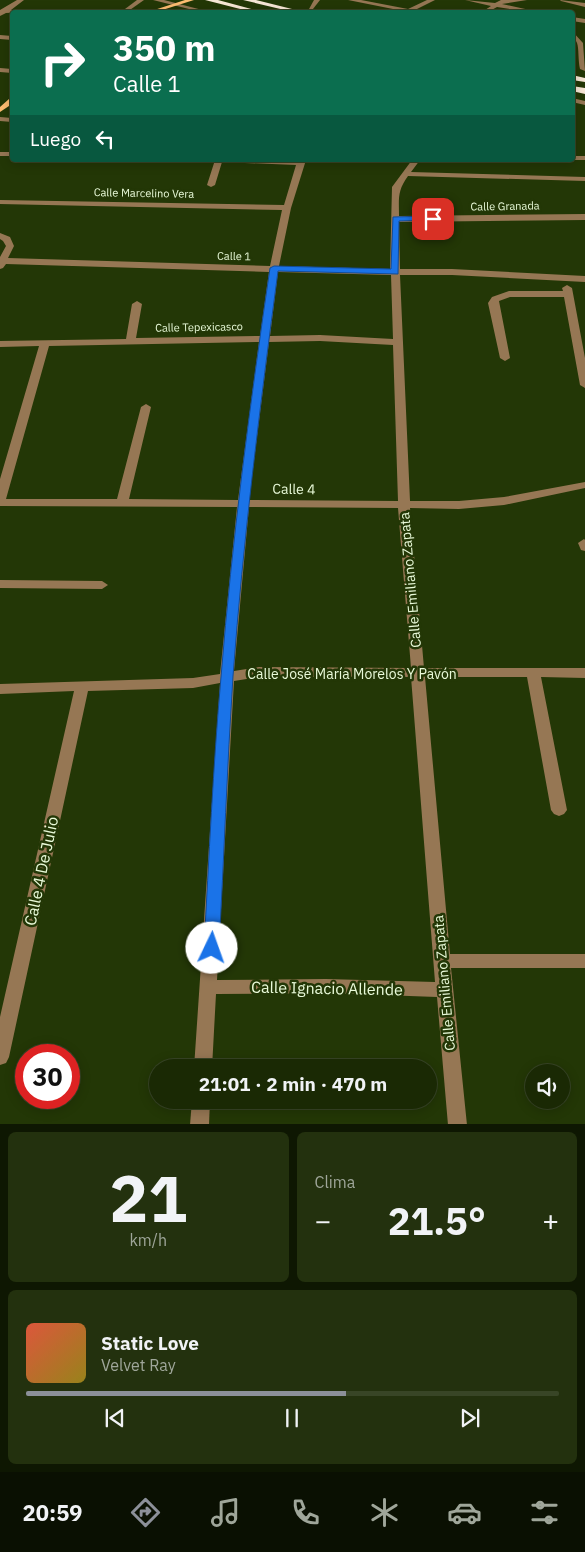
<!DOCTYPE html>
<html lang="es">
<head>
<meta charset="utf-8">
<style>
	:root { --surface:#1a2904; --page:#23310e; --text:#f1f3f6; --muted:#9fa69a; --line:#384526; --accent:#8c9099 }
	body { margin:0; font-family:"IBM Plex Sans",sans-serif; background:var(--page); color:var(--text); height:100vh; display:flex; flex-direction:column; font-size:19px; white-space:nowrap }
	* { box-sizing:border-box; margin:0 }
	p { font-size:16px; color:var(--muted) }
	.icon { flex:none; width:28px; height:28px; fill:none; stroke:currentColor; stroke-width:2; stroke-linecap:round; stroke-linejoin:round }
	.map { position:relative; height:1124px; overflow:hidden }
	.panel { display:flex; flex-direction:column; gap:8px; padding:8px; background:#0e1702; flex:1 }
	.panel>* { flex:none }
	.hud { position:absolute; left:10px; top:10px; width:565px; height:152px; border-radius:5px; box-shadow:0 2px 12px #0003,0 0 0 1px var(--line); background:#0b6e4f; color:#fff; overflow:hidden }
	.tools { position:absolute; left:525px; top:1064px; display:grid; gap:10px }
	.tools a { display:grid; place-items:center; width:45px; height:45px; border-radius:50%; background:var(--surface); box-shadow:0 2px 12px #0003,0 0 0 1px var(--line); font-size:25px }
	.speed { position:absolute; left:15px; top:1044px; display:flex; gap:10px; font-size:25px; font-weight:700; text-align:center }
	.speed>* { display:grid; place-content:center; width:65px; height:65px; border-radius:50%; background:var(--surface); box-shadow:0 2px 12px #0003,0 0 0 1px var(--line); line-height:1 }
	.speed .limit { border:8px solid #d22; background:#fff; color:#111 }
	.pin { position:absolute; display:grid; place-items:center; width:42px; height:42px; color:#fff; margin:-21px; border-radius:10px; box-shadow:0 2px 8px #0006 }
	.me { position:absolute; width:55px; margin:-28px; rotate:3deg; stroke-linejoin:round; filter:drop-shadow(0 0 4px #0008) }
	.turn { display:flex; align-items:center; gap:18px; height:105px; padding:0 20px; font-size:22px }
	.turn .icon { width:65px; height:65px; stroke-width:2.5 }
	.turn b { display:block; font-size:35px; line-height:42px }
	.then { display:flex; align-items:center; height:48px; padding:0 20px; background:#0003; gap:10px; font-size:19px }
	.big { font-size:38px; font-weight:800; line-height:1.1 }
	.panel .widget { flex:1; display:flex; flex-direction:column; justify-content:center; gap:8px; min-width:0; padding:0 18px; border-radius:8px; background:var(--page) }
	.panel .dial { align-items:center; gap:0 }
	.dial b { font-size:65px; line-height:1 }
	.song { display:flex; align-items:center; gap:15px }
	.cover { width:60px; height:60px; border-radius:8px; background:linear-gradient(135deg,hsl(10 70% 55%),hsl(50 70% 35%)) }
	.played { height:5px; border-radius:2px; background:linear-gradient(90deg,var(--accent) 60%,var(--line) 60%) }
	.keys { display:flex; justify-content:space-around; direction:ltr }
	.heat { display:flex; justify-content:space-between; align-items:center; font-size:28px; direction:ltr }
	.panel .tiles { flex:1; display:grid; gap:8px; grid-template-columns:1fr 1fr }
	.widget:last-child { grid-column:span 2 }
	.trip { position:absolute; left:149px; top:1059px; width:288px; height:50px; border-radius:25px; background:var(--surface); box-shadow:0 2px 12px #0003,0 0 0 1px var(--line); font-weight:800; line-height:50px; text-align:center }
	.menu { display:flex; height:80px; justify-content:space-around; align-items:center; background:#0a1002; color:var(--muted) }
	.menu .icon { width:35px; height:35px }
	.menu .on { color:var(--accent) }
	.menu b { font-size:22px; color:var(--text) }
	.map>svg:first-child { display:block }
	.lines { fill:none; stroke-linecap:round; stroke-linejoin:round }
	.minor { fill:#967754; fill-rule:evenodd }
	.major { fill:#febd71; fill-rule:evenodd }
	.highway { fill:#f7e7d6; fill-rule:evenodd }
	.route { fill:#1a73e8; stroke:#114b97 }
	.labels { text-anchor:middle; stroke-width:5; stroke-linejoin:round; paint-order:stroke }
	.far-street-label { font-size:11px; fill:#e9fad9; stroke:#233706 }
	.street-label { font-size:14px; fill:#e9fad9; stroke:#233706 }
	.near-street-label { font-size:16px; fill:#e9fad9; stroke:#233706 }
</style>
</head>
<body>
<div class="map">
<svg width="585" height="1125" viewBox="0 0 585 1125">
	<rect width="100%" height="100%" fill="#233706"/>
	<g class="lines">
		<g class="minor">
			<polygon points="17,0 24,0 11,10 23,10 26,12 6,13 0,16 0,10"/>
			<polygon points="137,0 144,0 127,12 121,12"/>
			<polygon points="153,0 164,0 210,12 201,12"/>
			<polygon points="314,0 320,0 313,9 309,9"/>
			<polygon points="348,0 361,0 408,9 427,0 435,0 415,10 418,12 408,12"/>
			<polygon points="465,0 495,3 501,0 527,0 502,4 539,12 529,12 497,7 488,12 482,12 491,6"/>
			<polygon points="560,0 585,3 585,7 561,1"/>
			<polygon points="572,17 585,19 585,23 572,21"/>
			<path d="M572,31L583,43L585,71L580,69C578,61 579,48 577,43C575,38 572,38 572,31Z"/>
			<polygon points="0,35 12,36 12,40 0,39"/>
			<polygon points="0,68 12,69 12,73 0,72"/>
			<polygon points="572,98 585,101 585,105 572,102"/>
			<polygon points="0,117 12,118 12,122 0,121"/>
			<rect x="0" y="152" width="12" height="4"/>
			<polygon points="572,156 585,156 585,160 571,160 572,160"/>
			<path d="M215,160H306L291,208L279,266L390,269L392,187L412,160H420L411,172L585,177V181L408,176C397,191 399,199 399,216L585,214V220L399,222L400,269H452L585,276V282L452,275H400L410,501H459L504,497L585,482V488L504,505L459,509L410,508L424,668H585V678L541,677L567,810L564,814L559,816L554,814L551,810L527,677H425L450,954H585V968H451L467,1125H448L437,997L326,993L216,994L212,1068H194L220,683L193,688L88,691L9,1057L6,1063L0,1065V1017L74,691L0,694V684L193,678L220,674L237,507L0,506V479L39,346L0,347V341L126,339L132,304L137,301L142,304L136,338L260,336L269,272L6,264L3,268L0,269V257L6,246L3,241L0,239V233L10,237L14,246L8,258L270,266L282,210L0,204V200L284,205L296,165L222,162L215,185L211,187L207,185ZM278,272L391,275L393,339L320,335L270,336ZM320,341L393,345L398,501L249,500L269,342ZM259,342L238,500L129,499L151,407L146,404L141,407L117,499H6L49,346ZM249,507L398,508L411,668L259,667L234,671ZM259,677H411L435,982L326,979L217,980L234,681Z"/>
			<polygon points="567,285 572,288 585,358 585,388 580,385 564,297 510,297 499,301 510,358 505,361 500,358 488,303 492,297 509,291 563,291 562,288"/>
			<polygon points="584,539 585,540 585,551 581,550 578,543"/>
			<polygon points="0,580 102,581 108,585 102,589 0,588"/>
			<polygon points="192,1100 210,1100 209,1125 190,1125"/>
		</g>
		<g class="major">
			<polygon points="185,0 194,0 156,12 148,12"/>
			<polygon points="9,99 12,99 12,104 0,112 0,107"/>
		</g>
		<g class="highway">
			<polygon points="205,0 218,0 263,12 252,12"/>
			<polygon points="243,0 256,0 304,12 293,12"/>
			<polygon points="572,75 585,78 585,82 572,80"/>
			<polygon points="572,86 585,88 585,94 572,91"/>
		</g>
	</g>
	<path class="route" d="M433,216L436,217V220L399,221L398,274L278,271C260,406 243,541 233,676C227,767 224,858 219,948L217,953L212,954L206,953L204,948C209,858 213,767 221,677C232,540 250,404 270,268L274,266L391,269L393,217Z"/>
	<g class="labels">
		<g class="far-street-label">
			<text transform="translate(144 193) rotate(1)" y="4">Calle Marcelino Vera</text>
			<text transform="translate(505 206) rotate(-1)" y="4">Calle Granada</text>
			<text transform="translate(234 256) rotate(1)" y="4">Calle 1</text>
			<text transform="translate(199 327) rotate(-1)" y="4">Calle Tepexicasco</text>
		</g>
		<g class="street-label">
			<text transform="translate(294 489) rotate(1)" y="5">Calle 4</text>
			<text transform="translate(410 580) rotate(-95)" y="5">Calle Emiliano Zapata</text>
			<text x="352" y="679">Calle José María Morelos Y Pavón</text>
			<text transform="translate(444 983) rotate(-95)" y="5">Calle Emiliano Zapata</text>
		</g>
		<g class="near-street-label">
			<text transform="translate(41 871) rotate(-78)" y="6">Calle 4 De Julio</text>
			<text transform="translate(327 988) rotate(1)" y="6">Calle Ignacio Allende</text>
		</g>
	</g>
</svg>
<div class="tools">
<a><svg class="icon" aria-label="sound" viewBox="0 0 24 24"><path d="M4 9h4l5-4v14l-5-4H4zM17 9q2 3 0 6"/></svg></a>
</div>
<div class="speed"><div class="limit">30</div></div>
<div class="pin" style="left:433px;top:219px;background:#d93025"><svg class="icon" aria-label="arrive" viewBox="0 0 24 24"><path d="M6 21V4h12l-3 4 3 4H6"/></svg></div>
<svg class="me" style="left:212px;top:948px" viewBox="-20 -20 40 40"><circle r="19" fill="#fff"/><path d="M0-13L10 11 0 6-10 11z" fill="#1a73e8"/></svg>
<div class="trip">21:01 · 2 min · 470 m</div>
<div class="hud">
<div class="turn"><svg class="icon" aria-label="right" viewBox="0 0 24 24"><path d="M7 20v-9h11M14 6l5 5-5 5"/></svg><div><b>350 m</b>Calle 1</div></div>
<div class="then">Luego<svg class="icon" aria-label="left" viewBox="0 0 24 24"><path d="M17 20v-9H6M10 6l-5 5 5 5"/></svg></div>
</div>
</div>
<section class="panel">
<div class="tiles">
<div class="widget dial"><b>21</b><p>km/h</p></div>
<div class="widget"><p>Clima</p>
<div class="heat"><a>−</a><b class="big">21.5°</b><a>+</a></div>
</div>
<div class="widget">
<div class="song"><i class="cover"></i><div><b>Static Love</b><p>Velvet Ray</p></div></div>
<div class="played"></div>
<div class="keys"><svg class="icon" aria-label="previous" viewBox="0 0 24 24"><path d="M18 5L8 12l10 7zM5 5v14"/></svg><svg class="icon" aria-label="pause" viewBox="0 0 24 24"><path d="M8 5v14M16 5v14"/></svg><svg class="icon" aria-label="next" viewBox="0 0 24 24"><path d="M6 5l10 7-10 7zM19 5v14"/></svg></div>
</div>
</div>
</section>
<nav class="menu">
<b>20:59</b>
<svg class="icon on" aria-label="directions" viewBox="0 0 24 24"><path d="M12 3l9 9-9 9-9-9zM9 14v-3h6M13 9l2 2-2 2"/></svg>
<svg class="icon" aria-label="music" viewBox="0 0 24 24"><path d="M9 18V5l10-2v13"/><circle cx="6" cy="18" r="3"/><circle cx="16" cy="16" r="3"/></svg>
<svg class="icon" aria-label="phone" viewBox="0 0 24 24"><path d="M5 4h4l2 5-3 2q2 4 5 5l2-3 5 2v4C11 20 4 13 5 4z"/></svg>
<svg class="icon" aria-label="climate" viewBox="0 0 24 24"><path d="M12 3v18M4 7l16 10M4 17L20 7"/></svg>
<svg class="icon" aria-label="car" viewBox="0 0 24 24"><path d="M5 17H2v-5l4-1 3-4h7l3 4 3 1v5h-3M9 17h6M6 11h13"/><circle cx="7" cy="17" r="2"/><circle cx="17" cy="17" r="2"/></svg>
<svg class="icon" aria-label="filters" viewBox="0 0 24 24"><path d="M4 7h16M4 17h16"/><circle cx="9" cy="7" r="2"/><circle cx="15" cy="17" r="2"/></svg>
</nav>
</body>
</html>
